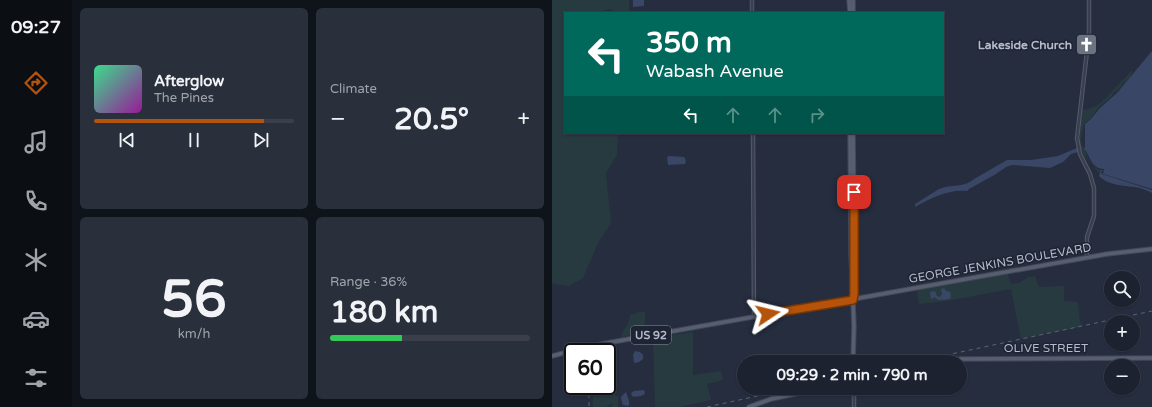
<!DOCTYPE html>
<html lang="en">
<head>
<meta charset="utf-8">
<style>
	:root { --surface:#1c222f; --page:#292f3b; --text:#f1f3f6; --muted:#a0a4aa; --line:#3a3f4b; --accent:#b45309 }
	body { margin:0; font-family:"Varela Round",sans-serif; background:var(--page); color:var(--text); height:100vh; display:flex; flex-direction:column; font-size:15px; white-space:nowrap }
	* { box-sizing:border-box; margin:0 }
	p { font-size:13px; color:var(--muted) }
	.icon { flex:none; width:22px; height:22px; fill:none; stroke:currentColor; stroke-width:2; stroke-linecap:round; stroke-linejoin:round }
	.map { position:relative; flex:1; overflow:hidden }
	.drawer { display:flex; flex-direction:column; gap:8px; padding:8px; background:#0f131a; width:480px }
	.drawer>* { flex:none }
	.hud { position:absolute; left:12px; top:12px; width:380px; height:122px; border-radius:0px; box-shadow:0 1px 3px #0004,0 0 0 1px var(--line); background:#00695c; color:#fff; overflow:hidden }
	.fabs { position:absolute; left:552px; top:271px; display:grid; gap:8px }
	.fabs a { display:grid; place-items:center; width:36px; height:36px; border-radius:50%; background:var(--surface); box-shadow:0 1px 3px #0004,0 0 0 1px var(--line); font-size:20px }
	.speed { position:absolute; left:12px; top:343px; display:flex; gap:8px; font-size:20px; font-weight:700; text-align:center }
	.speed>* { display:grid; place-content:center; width:52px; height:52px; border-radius:50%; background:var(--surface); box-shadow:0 1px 3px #0004,0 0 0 1px var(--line); line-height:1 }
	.speed .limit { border:2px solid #111; border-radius:6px; background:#fff; color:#111 }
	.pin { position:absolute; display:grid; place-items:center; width:34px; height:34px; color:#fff; margin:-17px; border-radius:8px; box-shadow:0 2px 6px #0006 }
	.me { position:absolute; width:44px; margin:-22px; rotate:80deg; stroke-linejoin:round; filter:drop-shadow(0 0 3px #0008) }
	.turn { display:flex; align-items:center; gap:14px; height:84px; padding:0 16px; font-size:18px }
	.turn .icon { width:52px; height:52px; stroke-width:2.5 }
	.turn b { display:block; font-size:28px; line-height:34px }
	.lanes { display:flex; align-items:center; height:38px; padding:0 16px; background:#0003; justify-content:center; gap:20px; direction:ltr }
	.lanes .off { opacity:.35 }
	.big { font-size:30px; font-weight:700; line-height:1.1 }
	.drawer .tile { flex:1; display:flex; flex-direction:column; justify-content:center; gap:6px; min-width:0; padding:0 14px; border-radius:6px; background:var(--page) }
	.drawer .dial { align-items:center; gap:0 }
	.dial b { font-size:52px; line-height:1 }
	.song { display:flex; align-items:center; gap:12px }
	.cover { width:48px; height:48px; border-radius:6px; background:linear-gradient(135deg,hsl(150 70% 55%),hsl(300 70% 35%)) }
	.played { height:4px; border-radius:2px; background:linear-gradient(90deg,var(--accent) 85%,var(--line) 85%) }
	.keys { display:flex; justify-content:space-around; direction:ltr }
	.heat { display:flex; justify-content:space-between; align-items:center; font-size:22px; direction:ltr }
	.charge { height:6px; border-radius:3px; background:linear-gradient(90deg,#34c759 36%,var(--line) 0) }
	.drawer .tiles { flex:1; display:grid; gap:8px; grid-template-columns:repeat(2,1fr) }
	.trip { position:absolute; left:185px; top:355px; width:230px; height:40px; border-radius:20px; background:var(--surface); box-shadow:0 1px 3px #0004,0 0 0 1px var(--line); font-weight:700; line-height:40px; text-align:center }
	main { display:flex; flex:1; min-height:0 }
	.tab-bar { display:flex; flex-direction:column; width:72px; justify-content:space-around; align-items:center; background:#0b0e13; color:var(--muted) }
	.tab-bar .icon { width:28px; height:28px }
	.tab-bar .on { color:var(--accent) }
	.tab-bar b { font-size:18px; color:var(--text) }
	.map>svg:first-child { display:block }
	.green { fill:#273a40 }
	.water { fill:#394666 }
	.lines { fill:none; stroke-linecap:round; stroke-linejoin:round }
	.minor-casing { stroke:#545a69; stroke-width:4.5 }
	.major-casing { stroke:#424858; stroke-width:5.5 }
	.minor { stroke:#393f4f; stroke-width:2.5 }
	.major { stroke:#575e6f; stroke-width:3.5 }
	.rail { stroke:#5b6376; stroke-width:1; stroke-dasharray:4 4; stroke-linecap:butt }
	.route-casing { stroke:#753606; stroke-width:10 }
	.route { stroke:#b45309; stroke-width:7 }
	.labels { text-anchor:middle; stroke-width:3; stroke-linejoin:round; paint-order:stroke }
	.shield { fill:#1e2434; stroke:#888e9c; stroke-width:1 }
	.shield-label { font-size:11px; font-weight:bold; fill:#b5bbc9 }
	.poi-label { font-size:12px; font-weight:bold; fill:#b5bbc9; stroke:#1e2434; text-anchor:end }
	.street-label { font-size:12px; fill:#b5bbc9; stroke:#1e2434 }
</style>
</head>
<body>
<main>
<nav class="tab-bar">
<b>09:27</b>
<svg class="icon on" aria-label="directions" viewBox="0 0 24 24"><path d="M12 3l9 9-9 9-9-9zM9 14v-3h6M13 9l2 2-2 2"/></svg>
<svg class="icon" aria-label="music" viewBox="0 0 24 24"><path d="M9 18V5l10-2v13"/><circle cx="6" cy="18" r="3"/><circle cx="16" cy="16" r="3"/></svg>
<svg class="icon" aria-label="phone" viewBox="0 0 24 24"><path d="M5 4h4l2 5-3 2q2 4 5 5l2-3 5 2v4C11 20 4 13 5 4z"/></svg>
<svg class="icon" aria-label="climate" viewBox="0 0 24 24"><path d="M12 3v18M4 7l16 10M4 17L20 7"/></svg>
<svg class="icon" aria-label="car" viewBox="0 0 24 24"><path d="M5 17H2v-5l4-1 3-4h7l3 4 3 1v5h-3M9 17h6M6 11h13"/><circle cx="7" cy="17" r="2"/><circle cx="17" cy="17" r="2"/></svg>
<svg class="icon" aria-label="filters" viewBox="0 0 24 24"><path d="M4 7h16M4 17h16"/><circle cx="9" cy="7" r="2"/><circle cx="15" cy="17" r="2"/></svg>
</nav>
<section class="drawer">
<div class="tiles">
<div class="tile">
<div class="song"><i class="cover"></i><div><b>Afterglow</b><p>The Pines</p></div></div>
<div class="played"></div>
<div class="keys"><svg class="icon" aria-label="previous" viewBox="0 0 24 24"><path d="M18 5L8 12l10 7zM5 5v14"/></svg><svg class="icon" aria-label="pause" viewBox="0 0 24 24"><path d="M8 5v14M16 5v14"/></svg><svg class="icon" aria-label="next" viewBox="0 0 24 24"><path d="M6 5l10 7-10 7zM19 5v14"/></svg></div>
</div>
<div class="tile"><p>Climate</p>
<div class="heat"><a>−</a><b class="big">20.5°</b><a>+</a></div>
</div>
<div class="tile dial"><b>56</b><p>km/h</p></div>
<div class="tile"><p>Range · 36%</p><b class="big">180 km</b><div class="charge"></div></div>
</div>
</section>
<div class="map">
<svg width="600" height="407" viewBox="0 0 600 407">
	<rect width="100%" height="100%" fill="#252d3f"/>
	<g class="green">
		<polygon points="0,0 77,0 77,13 66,13 57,9 50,11 49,13 13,13 13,133 66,133 65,155 54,173 59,223 47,241 31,278 17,286 1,284 0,282"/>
		<path d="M581,69C580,76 576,80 570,84C569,88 566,90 562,92L560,96L547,107L539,118L532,124L529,139L530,146L532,147V150C535,152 534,155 536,158C537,161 539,162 540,165L547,170H549L548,174L529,152L527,140L530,110C545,109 552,100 561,90C568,83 575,76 581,69Z"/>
		<polygon points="455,273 459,284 467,283 476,277 483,276 487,287 512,286 512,301 526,302 528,322 529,323 529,327 469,339 459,289 395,301 367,304 365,290"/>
		<path d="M87,312H93C94,318 92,321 93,327L100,328V331L69,337C71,327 77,328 78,315Z"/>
		<polygon points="141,332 141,375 169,371 171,380 155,384 159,400 127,407 103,407 101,338"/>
		<polygon points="41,386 54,386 55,389 66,397 66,407 59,407 61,403 55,406 55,407 41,407"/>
	</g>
	<g class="water">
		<polygon points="81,0 92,0 92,6 81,7"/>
		<path d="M600,51V189L551,174L552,169C538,168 539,156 532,149L533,147V124L539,119L548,108L565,93Z"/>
		<path d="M525,148L526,152L519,154L511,162L498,168L460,165L454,167L444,174L417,189L415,191C397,189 379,198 363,207V204L387,189C399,184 412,188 422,179L455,160H479L506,156Z"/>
		<polygon points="117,156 132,157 134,160 133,164 116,165 115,157"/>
		<path d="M549,170H551L549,172L550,174L600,190V193C596,191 592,189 588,188C574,185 558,187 547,176Z"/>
		<polygon points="392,288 394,291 398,292 399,296 398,299 387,300 382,297 380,299 379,299 378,292 383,291 385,296 388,297 390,294 389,289"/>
		<polygon points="83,351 88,352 91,355 91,359 87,362 82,363 81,355"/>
		<path d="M92,390L93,394C90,396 83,398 80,396L79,393L82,391Z"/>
		<polygon points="74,392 77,401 77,405 76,406 71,405 70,403 69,397"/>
	</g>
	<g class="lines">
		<defs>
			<g id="minor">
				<polyline points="200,0 200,13"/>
				<polyline points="201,133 202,317"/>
				<polyline points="535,258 535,237 542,216 542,188 538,174 528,154 525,138 537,34 537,0"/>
				<polyline points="302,407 302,388"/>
			</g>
			<g id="major">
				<polyline points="297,0 298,13"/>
				<polyline points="301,0 301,13"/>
				<polyline points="298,133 299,253 302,326 301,362"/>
				<polyline points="301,299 303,294 301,133"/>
				<polyline points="0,356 33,347 77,339 555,254 600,249"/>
				<polyline points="389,362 409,359 600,358"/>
				<polyline points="197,407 219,399 270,388"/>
			</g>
		</defs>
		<use href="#minor" class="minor-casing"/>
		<use href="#major" class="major-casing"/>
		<use href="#minor" class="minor"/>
		<use href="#major" class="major"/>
		<g class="rail">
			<polyline points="362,362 600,311"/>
			<polyline points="37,386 37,407"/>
			<polyline points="155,407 242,388"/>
		</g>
	</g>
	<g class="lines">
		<defs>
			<polyline id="route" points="216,314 301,300 302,294 302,192"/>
		</defs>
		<use href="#route" class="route-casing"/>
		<use href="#route" class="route"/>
	</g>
	<defs>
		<symbol id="church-square" viewBox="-11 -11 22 22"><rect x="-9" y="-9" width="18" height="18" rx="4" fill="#6b7280" stroke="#1e2434"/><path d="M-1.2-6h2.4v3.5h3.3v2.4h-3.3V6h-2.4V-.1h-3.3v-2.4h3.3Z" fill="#fff"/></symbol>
	</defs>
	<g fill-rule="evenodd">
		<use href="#church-square" x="522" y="32" width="25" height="25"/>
	</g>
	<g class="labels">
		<rect class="shield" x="79" y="326" width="40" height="18" rx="3"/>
		<g class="shield-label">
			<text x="99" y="339">US 92</text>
		</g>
		<g class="poi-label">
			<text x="520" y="49">Lakeside Church</text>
		</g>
		<g class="street-label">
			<text transform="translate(448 263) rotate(-10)" y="4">GEORGE JENKINS BOULEVARD</text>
			<text x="494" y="352">OLIVE STREET</text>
		</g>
	</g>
</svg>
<div class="fabs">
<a><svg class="icon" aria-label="search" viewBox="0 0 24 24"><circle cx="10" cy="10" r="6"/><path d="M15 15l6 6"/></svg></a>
<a>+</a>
<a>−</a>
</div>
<div class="speed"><div class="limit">60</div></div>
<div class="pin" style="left:302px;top:192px;background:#d93025"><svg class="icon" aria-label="arrive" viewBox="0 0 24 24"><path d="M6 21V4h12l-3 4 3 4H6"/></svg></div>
<svg class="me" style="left:216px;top:314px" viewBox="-20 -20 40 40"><path d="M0-17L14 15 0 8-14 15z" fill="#b45309" stroke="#fff" stroke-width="4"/></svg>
<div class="trip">09:29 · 2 min · 790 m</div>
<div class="hud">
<div class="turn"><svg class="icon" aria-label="left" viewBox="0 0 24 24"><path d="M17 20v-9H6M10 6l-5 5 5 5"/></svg><div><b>350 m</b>Wabash Avenue</div></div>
<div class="lanes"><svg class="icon" aria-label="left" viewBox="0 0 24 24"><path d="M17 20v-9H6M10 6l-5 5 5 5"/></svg><svg class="icon off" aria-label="ahead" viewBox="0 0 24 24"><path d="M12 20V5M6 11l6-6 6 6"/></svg><svg class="icon off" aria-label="ahead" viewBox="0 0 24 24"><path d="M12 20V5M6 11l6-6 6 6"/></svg><svg class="icon off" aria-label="right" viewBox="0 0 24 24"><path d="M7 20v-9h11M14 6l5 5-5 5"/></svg></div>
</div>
</div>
</main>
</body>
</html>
